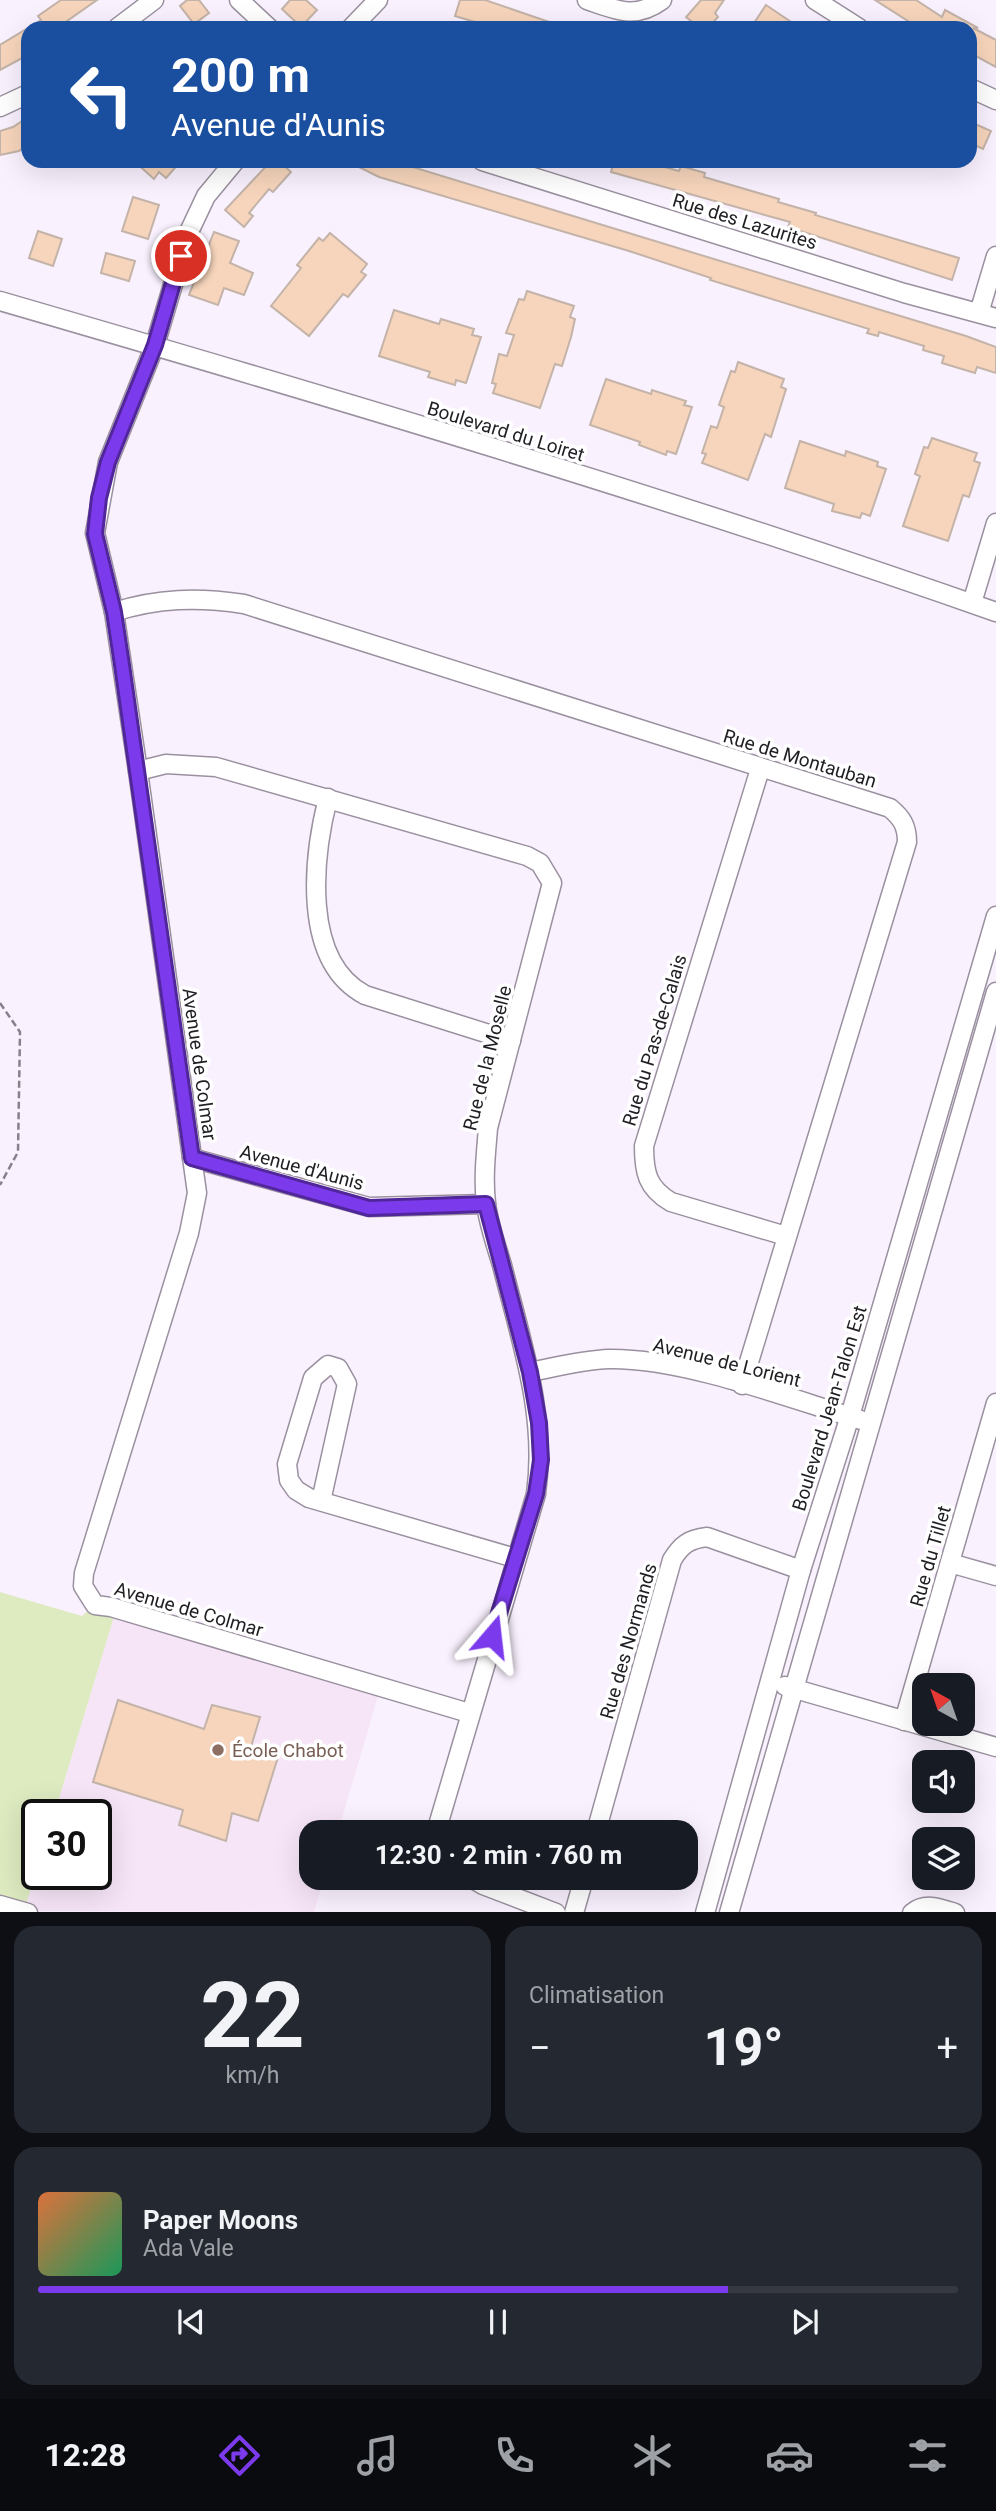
<!DOCTYPE html>
<html lang="fr">
<head>
<meta charset="utf-8">
<style>
	:root { --surface:#171b24; --page:#242831; --text:#f1f3f6; --muted:#9ea1a6; --line:#363941; --accent:#7c3aed }
	body { margin:0; font-family:Roboto,sans-serif; background:var(--page); color:var(--text); height:100vh; display:flex; flex-direction:column; font-size:26px; white-space:nowrap }
	* { box-sizing:border-box; margin:0 }
	p { font-size:23px; color:var(--muted) }
	.icon { flex:none; width:38px; height:38px; fill:none; stroke:currentColor; stroke-width:2; stroke-linecap:round; stroke-linejoin:round }
	.map { position:relative; height:1912px; overflow:hidden }
	.panel { display:flex; flex-direction:column; gap:14px; padding:14px; background:#0d0f14; flex:1 }
	.panel>* { flex:none }
	.top-card { position:absolute; left:21px; top:21px; width:956px; height:147px; border-radius:21px; box-shadow:0 7px 28px #0002; background:#1a4fa0; color:#fff; overflow:hidden }
	.needle { width:46px; rotate:320deg }
	.buttons { position:absolute; left:912px; top:1673px; display:grid; gap:14px }
	.buttons a { display:grid; place-items:center; width:63px; height:63px; border-radius:14px; background:var(--surface); box-shadow:0 7px 28px #0002; font-size:35px }
	.speed { position:absolute; left:21px; top:1799px; display:flex; gap:14px; font-size:35px; font-weight:700; text-align:center }
	.speed>* { display:grid; place-content:center; width:91px; height:91px; border-radius:50%; background:var(--surface); box-shadow:0 7px 28px #0002; line-height:1 }
	.speed .limit { border:4px solid #111; border-radius:10px; background:#fff; color:#111 }
	.pin { position:absolute; display:grid; place-items:center; width:60px; height:60px; color:#fff; margin:-30px; border:4px solid #fff; border-radius:50%; box-shadow:0 2px 7px #0007 }
	.me { position:absolute; width:77px; margin:-38px; rotate:17deg; stroke-linejoin:round; filter:drop-shadow(0 0 5px #0008) }
	.turn { display:flex; align-items:center; gap:24px; height:147px; padding:0 35px; font-size:32px }
	.turn .icon { width:91px; height:91px; stroke-width:2.5 }
	.turn b { display:block; font-size:49px; line-height:60px }
	.big { font-size:52px; font-weight:700; line-height:1.1 }
	.panel .widget { flex:1; display:flex; flex-direction:column; justify-content:center; gap:10px; min-width:0; padding:0 24px; border-radius:21px; background:var(--page) }
	.panel .dial { align-items:center; gap:0 }
	.dial b { font-size:91px; line-height:1 }
	.song { display:flex; align-items:center; gap:21px }
	.cover { width:84px; height:84px; border-radius:10px; background:linear-gradient(135deg,hsl(20 70% 55%),hsl(150 70% 35%)) }
	.played { height:7px; border-radius:4px; background:linear-gradient(90deg,var(--accent) 75%,var(--line) 75%) }
	.keys { display:flex; justify-content:space-around; direction:ltr }
	.heat { display:flex; justify-content:space-between; align-items:center; font-size:38px; direction:ltr }
	.panel .tiles { flex:1; display:grid; gap:14px; grid-template-columns:1fr 1fr }
	.widget:last-child { grid-column:span 2 }
	.trip { position:absolute; left:299px; top:1820px; width:399px; height:70px; border-radius:21px; background:var(--surface); box-shadow:0 7px 28px #0002; font-weight:700; line-height:70px; text-align:center }
	.tab-bar { display:flex; height:112px; justify-content:space-around; align-items:center; background:#090b0e; color:var(--muted) }
	.tab-bar .icon { width:49px; height:49px }
	.tab-bar .on { color:var(--accent) }
	.tab-bar b { font-size:32px; color:var(--text) }
	.map>svg:first-child { display:block }
	.education { fill:#f6e5f7 }
	.green { fill:#deebc1 }
	.building { fill:#f7d5bc; stroke:#c3b3a8; stroke-width:2 }
	.lines { fill:none; stroke-linecap:round; stroke-linejoin:round }
	.minor-casing { stroke:#9a909f; stroke-width:21 }
	.path { stroke:#87818a; stroke-width:2.5; stroke-dasharray:7 3.5; stroke-linecap:butt }
	.minor { stroke:#fff; stroke-width:18 }
	.route-casing { stroke:#51269a; stroke-width:18 }
	.route { stroke:#7c3aed; stroke-width:12 }
	.education-dot { fill:#8d6e63; stroke:#fff; stroke-width:2.5 }
	.labels { text-anchor:middle; stroke-width:7; stroke-linejoin:round; paint-order:stroke }
	.street-label { font-size:19px; fill:#211e23; stroke:#fff }
	.education-label { font-size:19px; fill:#785e54; stroke:#fff; text-anchor:start }
</style>
</head>
<body>
<div class="map">
<svg width="996" height="1913" viewBox="0 0 996 1913">
	<rect width="100%" height="100%" fill="#faf1fe"/>
	<polygon class="education" points="111,1607 381,1686 338,1832 312,1832 312,1878 324,1878 314,1912 24,1911 37,1870 37,1874 96,1874 96,1815 54,1815 113,1620"/>
	<polygon class="green" points="0,1592 82,1616 95,1604 111,1607 113,1620 54,1815 37,1815 37,1870 24,1911 0,1905"/>
	<g class="building">
		<polygon points="61,0 97,0 57,28 29,28 41,20 38,16"/>
		<polygon points="187,0 199,0 209,13 194,24 180,6"/>
		<polygon points="290,0 306,0 317,10 301,27 282,9"/>
		<polygon points="460,0 485,0 558,25 558,28 495,28 455,16"/>
		<polygon points="701,0 724,0 715,13 718,17 708,28 685,28 691,21 686,17"/>
		<polygon points="875,0 916,0 942,17 945,10 978,28 973,28 996,40 996,67 970,53 970,28 919,28"/>
		<polygon points="766,5 800,28 761,28 754,23"/>
		<polygon points="28,28 28,55 0,70 0,45"/>
		<polygon points="28,117 28,144 19,151 0,155 0,131 13,127"/>
		<polygon points="975,124 991,131 983,149 970,143 970,127 973,129"/>
		<polygon points="134,161 181,161 166,178 159,172 154,179"/>
		<polygon points="271,161 279,161 291,172 273,192 269,189 249,213 253,216 244,227 225,210"/>
		<polygon points="347,161 393,161 966,336 996,347 996,373 977,367 975,373 942,363 944,356 923,350 924,346 879,332 878,336 867,333 869,329 710,280 711,278 629,251 379,177"/>
		<polygon points="614,161 643,161 679,171 681,166 705,173 704,177 779,199 778,202 816,213 815,215 959,258 952,280 788,227 790,222 611,172"/>
		<polygon points="133,197 159,205 148,239 122,231"/>
		<polygon points="38,231 62,239 53,266 29,258"/>
		<polygon points="214,232 239,241 230,263 253,273 244,295 224,288 218,305 189,295"/>
		<polygon points="330,233 367,264 361,272 366,275 348,297 343,294 309,336 271,306 301,268 297,265 319,238 323,241"/>
		<polygon points="106,253 135,261 129,281 101,273"/>
		<polygon points="527,291 574,306 570,317 575,319 571,337 562,366 555,364 540,408 493,393 496,384 492,383 499,354 507,356 514,335 506,333 519,299 524,300"/>
		<polygon points="394,310 439,324 441,319 474,329 472,335 481,337 466,383 456,380 455,385 428,377 430,372 379,356"/>
		<polygon points="738,362 784,379 781,387 786,389 771,437 765,434 748,480 702,463 706,454 702,453 711,426 717,428 724,407 719,405 731,371 735,372"/>
		<polygon points="606,379 651,394 652,390 686,401 684,405 692,407 676,454 667,451 666,455 639,445 640,442 590,425"/>
		<polygon points="932,438 977,453 974,461 980,463 969,497 963,495 948,541 903,526 920,476 915,474 924,447 928,448"/>
		<polygon points="800,441 845,456 846,451 878,462 877,466 886,469 870,516 862,513 860,518 832,511 834,504 785,488"/>
		<polygon points="118,1700 204,1729 212,1705 260,1717 250,1750 278,1757 258,1821 232,1813 226,1841 179,1825 183,1810 93,1782"/>
	</g>
	<g class="lines">
		<defs>
			<g id="minor">
				<polyline points="239,0 269,28"/>
				<path d="M587,0C616,10 635,20 662,0"/>
				<polyline points="815,0 859,28"/>
				<polyline points="117,28 154,0"/>
				<polyline points="351,28 378,0"/>
				<polyline points="970,88 996,100"/>
				<polyline points="0,107 28,94"/>
				<polyline points="235,161 206,196 188,234 155,345 108,462 95,533 114,612 138,771 197,1193 189,1233 84,1573 83,1586 95,1605 111,1607 469,1713"/>
				<polyline points="482,161 904,293 996,318"/>
				<path d="M0,301C334,398 668,497 996,612"/>
				<polyline points="979,313 996,256"/>
				<polyline points="972,603 996,523"/>
				<path d="M114,612C158,598 198,597 244,604L890,808C902,818 907,826 907,842L742,1385"/>
				<path d="M760,769L644,1146C644,1172 647,1188 671,1202L786,1236"/>
				<path d="M138,771L166,764L216,767L527,856L540,863L552,883L488,1128C486,1153 483,1178 486,1203C488,1223 496,1245 502,1265C521,1341 547,1415 536,1494L436,1832"/>
				<path d="M328,798C313,857 301,961 365,995L511,1041"/>
				<polyline points="192,1158 369,1207 486,1204"/>
				<path d="M530,1372C556,1367 582,1360 609,1359C684,1358 788,1398 861,1420"/>
				<polyline points="321,1501 347,1384 338,1368 328,1365 313,1378 287,1464 289,1480 296,1490 309,1498 515,1558"/>
				<polyline points="950,1563 996,1576"/>
				<polyline points="785,1686 996,1747"/>
				<polyline points="904,1721 996,1403"/>
				<path d="M596,1832L672,1560C681,1545 689,1539 707,1537L801,1570"/>
				<polyline points="471,1878 483,1885 556,1913"/>
				<polyline points="0,1905 28,1913"/>
				<polyline points="574,1913 584,1878"/>
				<polyline points="705,1913 801,1570 850,1416 996,916"/>
				<polyline points="729,1913 996,992"/>
				<path d="M912,1913C925,1902 940,1908 955,1913"/>
			</g>
		</defs>
		<use href="#minor" class="minor-casing"/>
		<polyline class="path" points="0,1003 20,1032 18,1152 0,1185"/>
		<use href="#minor" class="minor"/>
	</g>
	<g class="lines">
		<defs>
			<polyline id="route" points="181,256 155,345 108,462 99,498 95,534 114,612 122,665 192,1158 369,1208 486,1204 530,1372 539,1423 541,1460 536,1494 492,1636"/>
		</defs>
		<use href="#route" class="route-casing"/>
		<use href="#route" class="route"/>
	</g>
	<circle class="education-dot" cx="218" cy="1750" r="7"/>
	<g class="labels">
		<g class="street-label">
			<text transform="translate(745 221) rotate(17)" y="7">Rue des Lazurites</text>
			<text transform="translate(506 431) rotate(17)" y="7">Boulevard du Loiret</text>
			<text transform="translate(800 758) rotate(17)" y="7">Rue de Montauban</text>
			<text transform="translate(654 1040) rotate(-73)" y="7">Rue du Pas-de-Calais</text>
			<text transform="translate(487 1058) rotate(-76)" y="7">Rue de la Moselle</text>
			<text transform="translate(200 1064) rotate(82)" y="7">Avenue de Colmar</text>
			<text transform="translate(302 1167) rotate(15)" y="7">Avenue d'Aunis</text>
			<text transform="translate(727 1362) rotate(14)" y="7">Avenue de Lorient</text>
			<text transform="translate(829 1408) rotate(-73)" y="7">Boulevard Jean-Talon Est</text>
			<text transform="translate(930 1556) rotate(-74)" y="7">Rue du Tillet</text>
			<text transform="translate(189 1609) rotate(16)" y="7">Avenue de Colmar</text>
			<text transform="translate(628 1641) rotate(-74)" y="7">Rue des Normands</text>
		</g>
		<g class="education-label">
			<text x="232" y="1757">École Chabot</text>
		</g>
	</g>
</svg>
<div class="buttons">
<a><svg class="needle" viewBox="-14 -14 28 28"><path d="M0-13l5 13h-10z" fill="#e53935"/><path d="M0 13l5-13h-10z" fill="#9ea1a6"/></svg></a>
<a><svg class="icon" aria-label="sound" viewBox="0 0 24 24"><path d="M4 9h4l5-4v14l-5-4H4zM17 9q2 3 0 6"/></svg></a>
<a><svg class="icon" aria-label="layers" viewBox="0 0 24 24"><path d="M12 4l9 5-9 5-9-5zM3 14l9 5 9-5"/></svg></a>
</div>
<div class="speed"><div class="limit">30</div></div>
<div class="pin" style="left:181px;top:256px;background:#d93025"><svg class="icon" aria-label="arrive" viewBox="0 0 24 24"><path d="M6 21V4h12l-3 4 3 4H6"/></svg></div>
<svg class="me" style="left:492px;top:1636px" viewBox="-20 -20 40 40"><path d="M0-17L14 15 0 8-14 15z" fill="#7c3aed" stroke="#fff" stroke-width="4"/></svg>
<div class="trip">12:30 · 2 min · 760 m</div>
<div class="top-card">
<div class="turn"><svg class="icon" aria-label="left" viewBox="0 0 24 24"><path d="M17 20v-9H6M10 6l-5 5 5 5"/></svg><div><b>200 m</b>Avenue d'Aunis</div></div>
</div>
</div>
<section class="panel">
<div class="tiles">
<div class="widget dial"><b>22</b><p>km/h</p></div>
<div class="widget"><p>Climatisation</p>
<div class="heat"><a>−</a><b class="big">19°</b><a>+</a></div>
</div>
<div class="widget">
<div class="song"><i class="cover"></i><div><b>Paper Moons</b><p>Ada Vale</p></div></div>
<div class="played"></div>
<div class="keys"><svg class="icon" aria-label="previous" viewBox="0 0 24 24"><path d="M18 5L8 12l10 7zM5 5v14"/></svg><svg class="icon" aria-label="pause" viewBox="0 0 24 24"><path d="M8 5v14M16 5v14"/></svg><svg class="icon" aria-label="next" viewBox="0 0 24 24"><path d="M6 5l10 7-10 7zM19 5v14"/></svg></div>
</div>
</div>
</section>
<nav class="tab-bar">
<b>12:28</b>
<svg class="icon on" aria-label="directions" viewBox="0 0 24 24"><path d="M12 3l9 9-9 9-9-9zM9 14v-3h6M13 9l2 2-2 2"/></svg>
<svg class="icon" aria-label="music" viewBox="0 0 24 24"><path d="M9 18V5l10-2v13"/><circle cx="6" cy="18" r="3"/><circle cx="16" cy="16" r="3"/></svg>
<svg class="icon" aria-label="phone" viewBox="0 0 24 24"><path d="M5 4h4l2 5-3 2q2 4 5 5l2-3 5 2v4C11 20 4 13 5 4z"/></svg>
<svg class="icon" aria-label="climate" viewBox="0 0 24 24"><path d="M12 3v18M4 7l16 10M4 17L20 7"/></svg>
<svg class="icon" aria-label="car" viewBox="0 0 24 24"><path d="M5 17H2v-5l4-1 3-4h7l3 4 3 1v5h-3M9 17h6M6 11h13"/><circle cx="7" cy="17" r="2"/><circle cx="17" cy="17" r="2"/></svg>
<svg class="icon" aria-label="filters" viewBox="0 0 24 24"><path d="M4 7h16M4 17h16"/><circle cx="9" cy="7" r="2"/><circle cx="15" cy="17" r="2"/></svg>
</nav>
</body>
</html>
